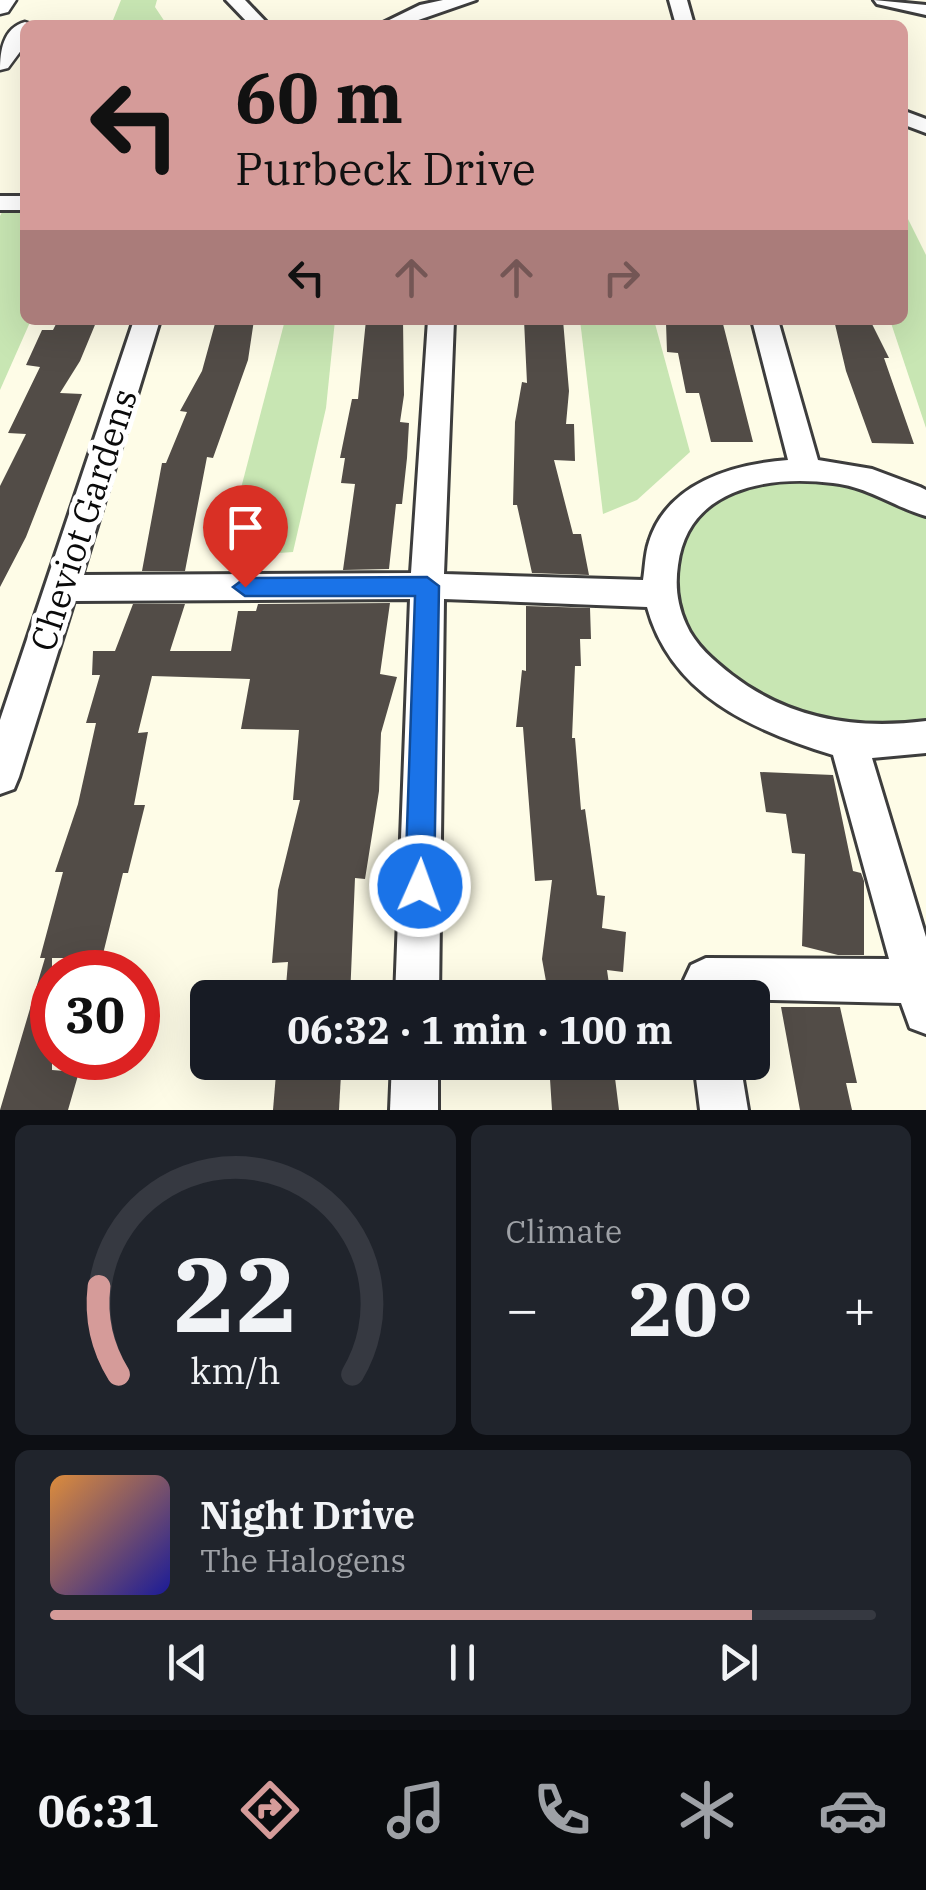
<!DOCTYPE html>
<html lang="en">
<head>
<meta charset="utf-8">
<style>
	:root { --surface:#171b24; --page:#20242c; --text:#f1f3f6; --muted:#9ea1a6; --line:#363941; --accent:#d59b99 }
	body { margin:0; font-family:"IBM Plex Serif",serif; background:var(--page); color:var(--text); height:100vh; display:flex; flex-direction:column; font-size:38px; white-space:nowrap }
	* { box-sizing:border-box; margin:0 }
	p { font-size:32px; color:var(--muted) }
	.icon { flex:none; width:55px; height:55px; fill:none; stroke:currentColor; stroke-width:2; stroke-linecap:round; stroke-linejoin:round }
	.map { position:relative; height:1110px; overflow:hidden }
	.side { display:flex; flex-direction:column; gap:15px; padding:15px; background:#0d0f14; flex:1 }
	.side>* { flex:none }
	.banner { position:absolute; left:20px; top:20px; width:888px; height:305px; border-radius:15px; box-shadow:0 10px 40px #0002; background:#d59b99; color:#111; overflow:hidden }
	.speed { position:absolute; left:30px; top:950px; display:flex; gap:20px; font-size:50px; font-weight:700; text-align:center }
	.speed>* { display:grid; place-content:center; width:130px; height:130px; border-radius:50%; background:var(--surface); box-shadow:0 10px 40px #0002; line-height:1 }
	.speed .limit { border:15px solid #d22; background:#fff; color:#111 }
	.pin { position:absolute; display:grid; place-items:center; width:85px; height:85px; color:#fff; margin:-102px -42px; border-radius:50% 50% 50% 0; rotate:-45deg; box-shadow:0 0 10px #0007 }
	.pin .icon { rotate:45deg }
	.me { position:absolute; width:110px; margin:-55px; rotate:2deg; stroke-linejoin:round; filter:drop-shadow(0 0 8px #0008) }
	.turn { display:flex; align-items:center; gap:35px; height:210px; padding:0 50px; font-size:45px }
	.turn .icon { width:130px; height:130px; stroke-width:2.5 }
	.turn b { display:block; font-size:70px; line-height:85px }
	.lanes { display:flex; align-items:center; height:95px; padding:0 50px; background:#0003; justify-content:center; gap:50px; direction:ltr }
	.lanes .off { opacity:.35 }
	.big { font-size:75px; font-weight:800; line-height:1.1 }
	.side .card { flex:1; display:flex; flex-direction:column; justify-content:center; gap:15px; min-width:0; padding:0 35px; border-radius:15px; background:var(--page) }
	.side .dial { align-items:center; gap:0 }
	.dial svg { height:260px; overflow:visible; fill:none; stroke:var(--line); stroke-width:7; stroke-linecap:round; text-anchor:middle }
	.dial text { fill:var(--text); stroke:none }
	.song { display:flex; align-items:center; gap:30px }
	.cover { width:120px; height:120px; border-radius:15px; background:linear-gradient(135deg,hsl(30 70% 55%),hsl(240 70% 35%)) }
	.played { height:10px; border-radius:5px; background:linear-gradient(90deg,var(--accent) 85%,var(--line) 85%) }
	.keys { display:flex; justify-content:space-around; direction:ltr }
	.heat { display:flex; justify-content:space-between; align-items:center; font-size:55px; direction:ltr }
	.side .tiles { flex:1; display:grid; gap:15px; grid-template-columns:1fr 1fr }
	.card:last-child { grid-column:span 2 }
	.trip { position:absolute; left:190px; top:980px; width:580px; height:100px; border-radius:15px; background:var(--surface); box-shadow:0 10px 40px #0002; font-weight:800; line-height:100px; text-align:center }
	.tabs { display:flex; height:160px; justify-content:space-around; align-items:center; background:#090b0e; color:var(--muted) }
	.tabs .icon { width:70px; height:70px }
	.tabs .selected { color:var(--accent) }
	.tabs b { font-size:45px; color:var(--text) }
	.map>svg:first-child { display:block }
	.green { fill:#c8e6b3 }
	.building { fill:#524c47 }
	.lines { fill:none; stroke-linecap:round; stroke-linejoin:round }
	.minor-casing { stroke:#3d3d3d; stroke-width:6 }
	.tertiary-casing { stroke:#3d3d3d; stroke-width:5 }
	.minor { fill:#fff; fill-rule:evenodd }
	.tertiary { fill:#fff; fill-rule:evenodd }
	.route { fill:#1a73e8; stroke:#114b97; stroke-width:2.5 }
	.labels { text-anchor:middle; stroke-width:10; stroke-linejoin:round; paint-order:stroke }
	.street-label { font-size:35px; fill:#0a0a0a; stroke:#fff }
</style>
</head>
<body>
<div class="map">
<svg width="926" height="1110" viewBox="0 0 926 1110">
	<rect width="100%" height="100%" fill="#fefce7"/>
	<g class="green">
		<polygon points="121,0 157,0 155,7 167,25 111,25"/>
		<polygon points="903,209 926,255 926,428 890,320 902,320"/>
		<polygon points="3,210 25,211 25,320 31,320 0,390 0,216"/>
		<polygon points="285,320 335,320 326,408 293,552 223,557"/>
		<polygon points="580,320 654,320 690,452 637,500 603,514"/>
		<polygon points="805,468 926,505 926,737 785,727 675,640 670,526 696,498"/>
	</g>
	<g class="building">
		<polygon points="58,320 97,320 80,361 60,393 82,394 26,537 0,587 0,486 26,434 8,433 40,367 26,365 42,330 53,330"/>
		<polygon points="216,320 254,320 248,360 213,458 207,457 185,571 142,571 162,463 166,463 187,412 180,411 202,371"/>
		<polygon points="366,320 403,320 404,395 400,422 409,423 407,458 402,504 396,504 389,569 343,570 355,484 341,483 345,458 340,458 352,399 358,399"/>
		<polygon points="524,320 563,320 569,391 566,424 574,424 575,461 554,460 573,534 581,534 589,575 532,573 517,505 513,505 515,422 522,382 527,383"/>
		<polygon points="675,320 722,320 753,442 711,442 699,393 686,393 678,353 667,352 666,323 676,324"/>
		<polygon points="834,320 870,320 889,358 884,358 914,444 872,443 846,371"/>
		<polygon points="390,603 380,674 397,677 381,733 379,791 365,879 355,878 350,998 285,998 288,962 272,963 278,890 300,800 293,800 299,730 241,729 250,679 152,676 138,733 148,732 134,805 145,805 128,873 123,873 102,958 52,958 52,1070 79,1072 68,1110 0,1110 45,958 40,958 63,872 55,872 78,804 96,723 86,723 100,675 92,675 93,651 115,651 133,604 185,604 170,651 231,651 238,611 256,611 258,604"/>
		<polygon points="526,606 590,608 591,639 580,639 581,666 575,666 572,738 575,738 581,810 585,809 597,895 605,896 602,928 626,932 623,972 607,970 611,998 549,998 542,959 552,880 535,881 523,727 516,727 522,670 526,671"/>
		<polygon points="760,772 833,775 853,871 861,873 864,881 864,955 838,955 802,946 805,854 792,853 786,814 766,812"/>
		<polygon points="781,1007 840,1007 857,1083 846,1083 852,1110 800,1110"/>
		<polygon points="555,1062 613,1062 619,1110 552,1110 550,1079 557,1079"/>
		<polygon points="276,1074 341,1074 339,1110 273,1110"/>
	</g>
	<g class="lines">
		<defs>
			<g id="minor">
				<polygon points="226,0 245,0 269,25 250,25"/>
				<polygon points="443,0 476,0 404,25 379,25 420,5"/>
				<polygon points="669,0 687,0 694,25 676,25"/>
				<polygon points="874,0 926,5 926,15 877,4"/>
				<polygon points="902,110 926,119 926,133 902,124"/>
				<rect x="0" y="196" width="25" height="14"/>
				<path d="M134,320H160L82,575L411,573L428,320H454L444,574L643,580C645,568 645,554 649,542C667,483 733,464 788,460L752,320H778L818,460L872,469L920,487L926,490V516C894,507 869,487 833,483C767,475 688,488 678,565C675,586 677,604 686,624C695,645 714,661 732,675C789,719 855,730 926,721V753L872,758L926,937V1034L910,1028L901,1003L686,998L684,980L691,965L706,958L889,959L833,755C752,730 671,695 647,607L444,599L439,998H395L410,599L74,601L19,777L14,789L0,794V720Z"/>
				<polygon points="392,1062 438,1062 438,1110 390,1110"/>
				<polygon points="694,1062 740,1062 748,1110 700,1110"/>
			</g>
			<g id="tertiary">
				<polygon points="0,0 16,0 8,12 0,14"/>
				<path d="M25,22L34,25H25V45L8,68L0,70C0,51 3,28 25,22Z"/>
			</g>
		</defs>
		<use href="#minor" class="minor-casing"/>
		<use href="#tertiary" class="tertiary-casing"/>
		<use href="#minor" class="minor"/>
		<use href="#tertiary" class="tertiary"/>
	</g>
	<polygon class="route" points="427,577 439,586 434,886 430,895 420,899 409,895 405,886 415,596 245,596 233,587 245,578"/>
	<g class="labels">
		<g class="street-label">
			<text transform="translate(84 520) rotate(-72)" y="12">Cheviot Gardens</text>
		</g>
	</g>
</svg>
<div class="speed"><div class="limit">30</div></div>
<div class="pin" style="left:245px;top:587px;background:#d93025"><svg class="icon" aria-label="arrive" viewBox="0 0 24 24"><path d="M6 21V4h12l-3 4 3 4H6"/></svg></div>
<svg class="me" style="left:420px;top:886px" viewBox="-20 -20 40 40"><circle r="17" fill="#1a73e8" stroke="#fff" stroke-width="3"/><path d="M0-11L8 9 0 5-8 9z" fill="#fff"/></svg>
<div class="trip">06:32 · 1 min · 100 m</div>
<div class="banner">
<div class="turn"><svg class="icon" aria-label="left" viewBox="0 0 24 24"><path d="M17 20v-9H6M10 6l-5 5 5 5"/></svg><div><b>60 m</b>Purbeck Drive</div></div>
<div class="lanes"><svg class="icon" aria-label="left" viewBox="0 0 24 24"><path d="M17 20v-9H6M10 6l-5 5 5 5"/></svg><svg class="icon off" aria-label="ahead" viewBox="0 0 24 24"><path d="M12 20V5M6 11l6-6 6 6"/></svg><svg class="icon off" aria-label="ahead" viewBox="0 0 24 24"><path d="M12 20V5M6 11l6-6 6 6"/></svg><svg class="icon off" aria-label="right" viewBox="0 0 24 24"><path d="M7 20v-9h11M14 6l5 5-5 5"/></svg></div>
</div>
</div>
<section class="side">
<div class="tiles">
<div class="card dial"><svg viewBox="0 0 100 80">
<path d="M14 69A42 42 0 1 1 86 69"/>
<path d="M14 69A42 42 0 0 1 8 42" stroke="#d59b99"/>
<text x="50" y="56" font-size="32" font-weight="700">22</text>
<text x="50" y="72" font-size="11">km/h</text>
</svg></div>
<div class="card"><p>Climate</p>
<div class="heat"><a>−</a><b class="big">20°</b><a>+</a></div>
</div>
<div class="card">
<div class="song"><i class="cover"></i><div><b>Night Drive</b><p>The Halogens</p></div></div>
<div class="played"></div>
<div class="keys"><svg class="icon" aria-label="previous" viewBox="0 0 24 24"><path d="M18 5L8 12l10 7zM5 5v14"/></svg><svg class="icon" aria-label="pause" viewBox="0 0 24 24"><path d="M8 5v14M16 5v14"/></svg><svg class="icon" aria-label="next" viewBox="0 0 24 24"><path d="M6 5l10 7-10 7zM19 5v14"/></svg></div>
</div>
</div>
</section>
<nav class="tabs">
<b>06:31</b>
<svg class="icon selected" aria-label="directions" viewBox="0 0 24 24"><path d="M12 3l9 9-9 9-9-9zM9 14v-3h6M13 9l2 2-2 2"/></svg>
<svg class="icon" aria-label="music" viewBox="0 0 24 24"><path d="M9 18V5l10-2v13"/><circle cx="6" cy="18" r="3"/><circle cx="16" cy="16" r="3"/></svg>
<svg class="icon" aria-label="phone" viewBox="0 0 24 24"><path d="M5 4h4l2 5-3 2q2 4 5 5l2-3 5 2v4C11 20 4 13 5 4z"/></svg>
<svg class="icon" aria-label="climate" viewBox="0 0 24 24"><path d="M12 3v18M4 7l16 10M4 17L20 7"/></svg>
<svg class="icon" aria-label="car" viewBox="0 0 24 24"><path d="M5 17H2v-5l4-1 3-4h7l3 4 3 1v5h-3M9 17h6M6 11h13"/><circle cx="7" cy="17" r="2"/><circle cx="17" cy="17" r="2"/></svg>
</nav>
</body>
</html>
